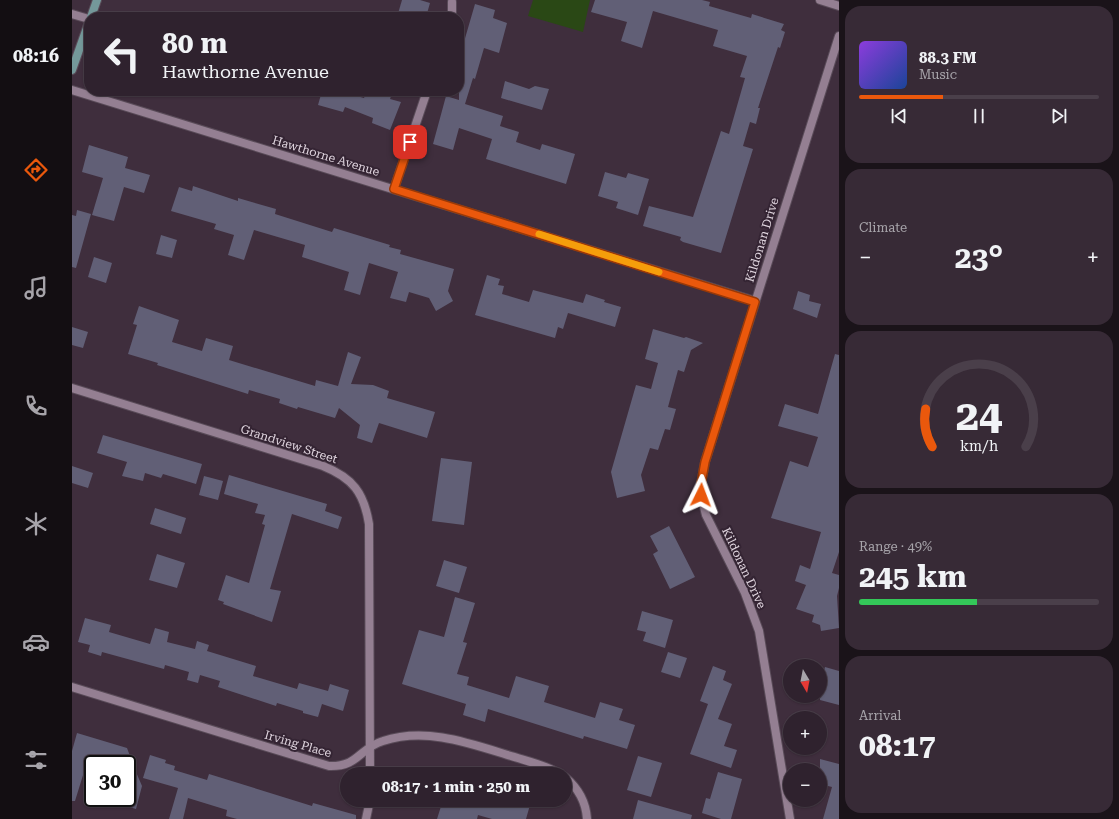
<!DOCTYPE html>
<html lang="en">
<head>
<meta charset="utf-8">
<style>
	:root { --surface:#2f222e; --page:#372a36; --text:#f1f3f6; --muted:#a7a4aa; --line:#4a3f4a; --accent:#ea580c }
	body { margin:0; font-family:"Roboto Serif",serif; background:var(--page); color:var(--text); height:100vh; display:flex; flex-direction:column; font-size:15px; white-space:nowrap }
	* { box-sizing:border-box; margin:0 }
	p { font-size:13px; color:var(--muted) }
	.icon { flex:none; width:22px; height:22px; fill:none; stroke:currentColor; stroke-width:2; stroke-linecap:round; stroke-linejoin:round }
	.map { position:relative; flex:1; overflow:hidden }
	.details { display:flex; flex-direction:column; gap:6px; padding:6px; background:#1a1319; width:280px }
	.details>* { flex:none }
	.banner { position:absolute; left:12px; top:12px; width:380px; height:84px; border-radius:16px; box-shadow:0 1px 3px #0004,0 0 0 1px var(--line); background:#2f222e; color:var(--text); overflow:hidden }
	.needle { width:26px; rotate:170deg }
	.tools { position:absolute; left:711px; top:659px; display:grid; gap:8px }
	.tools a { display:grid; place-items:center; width:44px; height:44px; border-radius:50%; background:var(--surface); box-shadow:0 1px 3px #0004,0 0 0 1px var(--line); font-size:20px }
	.speed { position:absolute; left:12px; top:755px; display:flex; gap:8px; font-size:20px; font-weight:700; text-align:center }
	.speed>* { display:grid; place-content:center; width:52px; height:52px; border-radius:50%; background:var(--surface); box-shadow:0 1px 3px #0004,0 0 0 1px var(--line); line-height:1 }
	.speed .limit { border:2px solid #111; border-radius:6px; background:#fff; color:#111 }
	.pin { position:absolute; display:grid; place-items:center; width:34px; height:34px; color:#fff; margin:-17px; border-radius:8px; box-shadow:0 2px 6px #0006 }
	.me { position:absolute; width:44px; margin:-22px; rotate:3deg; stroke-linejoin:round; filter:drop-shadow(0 0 3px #0008) }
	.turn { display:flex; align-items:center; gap:14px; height:84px; padding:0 12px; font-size:18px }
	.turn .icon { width:52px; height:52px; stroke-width:2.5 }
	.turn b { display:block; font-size:28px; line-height:34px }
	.big { font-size:30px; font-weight:700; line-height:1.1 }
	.details .tile { flex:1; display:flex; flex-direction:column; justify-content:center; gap:6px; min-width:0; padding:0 14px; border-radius:16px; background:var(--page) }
	.details .dial { align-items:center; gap:0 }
	.dial svg { height:104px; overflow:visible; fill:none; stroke:var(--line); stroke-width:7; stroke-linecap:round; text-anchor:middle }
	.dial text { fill:var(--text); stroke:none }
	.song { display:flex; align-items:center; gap:12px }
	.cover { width:48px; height:48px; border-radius:6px; background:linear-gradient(135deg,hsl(270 70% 55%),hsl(220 70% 35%)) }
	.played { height:4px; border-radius:2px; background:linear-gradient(90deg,var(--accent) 35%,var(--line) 35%) }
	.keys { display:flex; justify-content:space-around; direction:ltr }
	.heat { display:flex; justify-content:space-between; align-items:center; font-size:22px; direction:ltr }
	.charge { height:6px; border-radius:3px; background:linear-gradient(90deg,#34c759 49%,var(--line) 0) }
	.trip { position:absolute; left:268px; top:767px; width:232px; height:40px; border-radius:20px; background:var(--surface); box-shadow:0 1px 3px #0004,0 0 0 1px var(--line); font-weight:700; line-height:40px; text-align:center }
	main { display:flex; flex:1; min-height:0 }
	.tabs { display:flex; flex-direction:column; width:72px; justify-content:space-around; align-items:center; background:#130e12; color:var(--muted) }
	.tabs .icon { width:28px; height:28px }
	.tabs .current { color:var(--accent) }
	.tabs b { font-size:18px; color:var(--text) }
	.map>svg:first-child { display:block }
	.green { fill:#2a4815 }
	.building { fill:#615f76 }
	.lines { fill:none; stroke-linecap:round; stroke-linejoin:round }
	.minor-casing { stroke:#594b58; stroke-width:10 }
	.secondary-casing { stroke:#594b58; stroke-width:10 }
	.minor { stroke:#947f92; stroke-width:8 }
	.secondary { stroke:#74989a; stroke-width:8 }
	.route-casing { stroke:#983908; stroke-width:10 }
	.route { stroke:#ea580c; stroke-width:7 }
	.slow { stroke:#f59e0b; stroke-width:7 }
	.labels { text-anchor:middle; stroke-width:4; stroke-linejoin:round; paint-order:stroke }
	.street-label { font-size:12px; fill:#e0d5df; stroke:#342433 }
</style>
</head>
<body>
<main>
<nav class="tabs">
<b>08:16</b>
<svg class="icon current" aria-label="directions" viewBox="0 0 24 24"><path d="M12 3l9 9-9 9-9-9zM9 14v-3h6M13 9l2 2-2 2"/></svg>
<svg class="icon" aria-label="music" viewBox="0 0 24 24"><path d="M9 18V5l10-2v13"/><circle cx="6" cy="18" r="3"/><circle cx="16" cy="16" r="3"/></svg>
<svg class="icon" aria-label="phone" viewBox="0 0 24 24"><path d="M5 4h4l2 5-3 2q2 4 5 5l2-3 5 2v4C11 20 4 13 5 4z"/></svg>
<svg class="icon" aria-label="climate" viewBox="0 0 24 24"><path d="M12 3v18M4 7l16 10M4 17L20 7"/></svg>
<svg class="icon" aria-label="car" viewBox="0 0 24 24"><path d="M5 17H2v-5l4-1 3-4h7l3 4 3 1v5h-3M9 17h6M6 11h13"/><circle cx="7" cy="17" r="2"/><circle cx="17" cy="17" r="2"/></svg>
<svg class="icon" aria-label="filters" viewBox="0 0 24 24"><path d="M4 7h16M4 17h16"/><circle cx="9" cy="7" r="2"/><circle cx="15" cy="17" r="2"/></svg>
</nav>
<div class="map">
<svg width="767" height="819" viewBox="0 0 767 819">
	<rect width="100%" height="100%" fill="#3f2e3d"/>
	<polygon class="green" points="461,0 518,0 511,32 456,16"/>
	<g class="building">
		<polygon points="330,0 348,0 358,3 354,17 325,17"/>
		<polygon points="523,0 630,0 638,2 637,6 679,18 680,14 712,24 709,30 713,32 708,48 706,47 686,108 688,108 684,124 678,122 671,146 681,149 649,253 611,242 608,240 609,237 571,226 577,206 621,217 649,131 657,134 673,78 668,77 675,56 641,46 646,30 581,11 570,48 549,41 555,22 519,12"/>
		<polygon points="403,4 423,10 421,18 435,23 427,53 412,48 403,79 401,78 393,104 431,116 428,126 447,132 444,142 468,150 470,144 503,154 494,184 414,159 420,139 387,128 381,150 361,144 374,96 387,100 387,59"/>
		<polygon points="433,81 457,89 463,86 477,89 470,110 429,98"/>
		<polygon points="250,91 267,91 292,98 295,91 321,91 318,99 329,102 318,130 300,123 301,118 273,107 271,112 246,105"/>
		<polygon points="17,145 56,157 53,168 78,175 72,193 52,187 42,221 20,215 31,178 10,172"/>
		<polygon points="533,172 554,178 556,173 577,179 566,215 544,208 546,202 526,196"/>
		<polygon points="121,186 166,201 166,198 204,209 203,214 260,232 262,228 318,245 317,247 329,250 328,254 382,269 376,291 381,301 364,311 357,298 337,292 334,302 318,298 326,272 297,263 288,295 272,290 277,272 230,257 233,245 182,230 172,260 156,255 162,235 142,229 144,224 99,211 107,187 120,191"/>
		<polygon points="5,210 19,214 4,268 0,267 0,215 4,216"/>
		<polygon points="89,235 105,240 100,258 84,254"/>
		<polygon points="22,257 40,263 34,283 16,277"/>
		<polygon points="415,275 428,279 426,285 432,286 430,294 457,302 461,290 511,303 514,294 533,300 532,302 549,307 543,327 496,313 491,329 486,327 483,338 403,315"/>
		<polygon points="726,291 738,295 737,301 749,304 745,318 721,309"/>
		<polygon points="67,306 107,320 100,342 130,351 134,338 161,346 157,360 243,386 244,380 266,386 276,352 289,357 279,384 301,385 317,391 315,398 363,412 355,438 307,423 300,443 285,438 288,425 267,408 263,418 226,407 225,409 207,403 208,399 177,390 176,394 85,365 86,363 56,354 65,325 61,324"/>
		<polygon points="0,327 16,332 11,348 0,345"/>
		<polygon points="581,329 612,338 614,337 631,343 619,350 612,372 606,370 596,407 604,409 598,430 593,429 586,450 578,448 569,475 573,491 545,498 539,472 564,385 579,389 586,363 573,359"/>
		<polygon points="763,354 767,355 767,552 760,573 767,575 767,588 765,596 767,628 749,631 748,625 740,622 742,615 724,609 734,585 723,581 728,565 738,569 749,532 699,518 718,461 736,467 746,437 706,426 713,404 746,414"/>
		<polygon points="31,435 130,464 124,484 91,474 89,478 73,473 71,481 50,476 55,462 25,453"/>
		<polygon points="369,458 400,462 392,525 360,521"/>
		<polygon points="0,466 21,473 16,488 0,483"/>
		<polygon points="157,475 255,504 253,511 270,517 266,529 220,514 198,589 209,591 200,622 151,604 152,602 146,600 154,575 177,583 193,525 190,524 193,515 183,513 186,504 152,494"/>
		<polygon points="132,476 151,481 146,500 127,495"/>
		<polygon points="83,508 114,518 109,534 78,524"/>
		<polygon points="597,526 623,577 598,589 581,554 586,551 578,536"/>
		<polygon points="85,554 113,563 105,588 77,580"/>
		<polygon points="372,560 395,567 387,593 364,586"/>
		<polygon points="383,597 403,603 391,642 395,643 385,674 397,677 395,685 437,698 444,676 477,686 472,702 523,718 528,702 551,709 547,720 563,725 555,749 512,736 511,739 416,709 413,722 391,715 394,704 330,684 347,630 372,637"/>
		<polygon points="570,611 601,620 593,648 571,641 574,632 565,630"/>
		<polygon points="13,618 39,625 37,632 78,644 83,628 97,632 95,642 123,649 125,641 137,645 135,651 184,666 181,676 225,689 227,683 256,691 258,684 277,690 271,711 250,704 246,717 231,713 231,711 205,703 204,706 146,687 148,681 128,675 126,683 115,680 117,672 93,665 92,669 30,652 29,656 16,652 18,645 6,642"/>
		<polygon points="596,652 615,658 608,678 589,672"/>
		<polygon points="641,666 654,671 651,680 660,684 646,719 660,724 652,746 665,750 659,768 618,754 636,704 628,701"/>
		<polygon points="753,667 767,671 767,705 748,700 748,684"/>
		<polygon points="5,733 55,748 61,764 31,764 16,759 3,801 0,801 0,751"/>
		<polygon points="78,755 94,760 93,763 103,766 102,770 135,780 137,774 240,806 241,803 284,815 284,819 165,819 154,816 155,810 116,798 111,819 97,819 106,788 71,778"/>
		<polygon points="566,756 590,763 579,797 555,790"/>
		<polygon points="748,759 767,764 767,819 751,819 760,787 748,784"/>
		<polygon points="61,765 70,786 64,809 50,805 52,798 55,798 55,787"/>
		<polygon points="646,772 670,779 659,819 649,819 630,813 634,798 638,799"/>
		<polygon points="371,800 441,800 458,805 454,819 420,819 406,815 405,819 365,819"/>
		<polygon points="566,800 620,815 619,819 561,819"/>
	</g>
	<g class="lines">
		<defs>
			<g id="minor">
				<polyline points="748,0 767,6"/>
				<polyline points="0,14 17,19"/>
				<polyline points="380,17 380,2"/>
				<polyline points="0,90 683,301"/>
				<polyline points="322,189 355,91"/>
				<path d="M0,388L251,466C281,478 292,493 297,524L298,774"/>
				<path d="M0,687L257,766C287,767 287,748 311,741C354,727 397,743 439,756C455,761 474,765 488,774"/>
				<path d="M493,777C506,788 514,802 515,819"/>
				<polyline points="294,819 298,800"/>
				<polyline points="718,819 687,631 673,593 634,515 629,495 629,484 633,462 767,36"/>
			</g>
			<g id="secondary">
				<polyline points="19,17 25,0"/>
				<polyline points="0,70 17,22"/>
			</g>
		</defs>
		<use href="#minor" class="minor-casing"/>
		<use href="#secondary" class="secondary-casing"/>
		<use href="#minor" class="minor"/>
		<use href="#secondary" class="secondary"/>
	</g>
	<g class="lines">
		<defs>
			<polyline id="route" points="338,142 322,189 683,302 633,462 629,484 629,495"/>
		</defs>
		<use href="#route" class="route-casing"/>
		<use href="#route" class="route"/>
		<polyline class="slow" points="467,234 587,272"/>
	</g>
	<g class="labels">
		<g class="street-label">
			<text transform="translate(254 156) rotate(17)" y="4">Hawthorne Avenue</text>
			<text transform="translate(690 240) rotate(-73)" y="4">Kildonan Drive</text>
			<text transform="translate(217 444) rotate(18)" y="4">Grandview Street</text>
			<text transform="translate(672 568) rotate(65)" y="4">Kildonan Drive</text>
			<text transform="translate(226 744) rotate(16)" y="4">Irving Place</text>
		</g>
	</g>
</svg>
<div class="tools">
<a><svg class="needle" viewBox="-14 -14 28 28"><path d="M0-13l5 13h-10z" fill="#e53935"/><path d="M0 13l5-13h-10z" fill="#a7a4aa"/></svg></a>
<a>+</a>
<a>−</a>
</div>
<div class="speed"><div class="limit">30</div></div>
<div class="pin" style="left:338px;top:142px;background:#d93025"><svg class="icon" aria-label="arrive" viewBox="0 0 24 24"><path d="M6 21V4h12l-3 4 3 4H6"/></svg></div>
<svg class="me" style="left:629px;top:495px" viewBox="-20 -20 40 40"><path d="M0-17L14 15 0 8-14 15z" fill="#ea580c" stroke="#fff" stroke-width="4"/></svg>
<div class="trip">08:17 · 1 min · 250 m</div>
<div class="banner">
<div class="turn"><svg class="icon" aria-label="left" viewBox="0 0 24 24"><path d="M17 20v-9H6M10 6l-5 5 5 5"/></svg><div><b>80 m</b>Hawthorne Avenue</div></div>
</div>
</div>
<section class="details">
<div class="tile">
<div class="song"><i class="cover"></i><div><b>88.3 FM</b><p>Music</p></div></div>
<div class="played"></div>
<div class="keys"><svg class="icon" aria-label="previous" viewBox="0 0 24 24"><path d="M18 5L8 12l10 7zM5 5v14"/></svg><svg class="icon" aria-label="pause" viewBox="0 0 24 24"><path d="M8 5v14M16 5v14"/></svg><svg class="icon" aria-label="next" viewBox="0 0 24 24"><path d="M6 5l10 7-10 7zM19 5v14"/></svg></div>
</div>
<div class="tile"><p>Climate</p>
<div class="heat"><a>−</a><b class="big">23°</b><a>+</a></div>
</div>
<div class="tile dial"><svg viewBox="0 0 100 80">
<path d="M14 69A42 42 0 1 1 86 69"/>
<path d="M14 69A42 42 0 0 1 9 40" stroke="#ea580c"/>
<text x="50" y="56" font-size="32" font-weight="700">24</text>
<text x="50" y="72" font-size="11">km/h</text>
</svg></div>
<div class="tile"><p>Range · 49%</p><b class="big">245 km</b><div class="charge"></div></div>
<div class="tile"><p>Arrival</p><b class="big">08:17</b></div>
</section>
</main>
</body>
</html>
